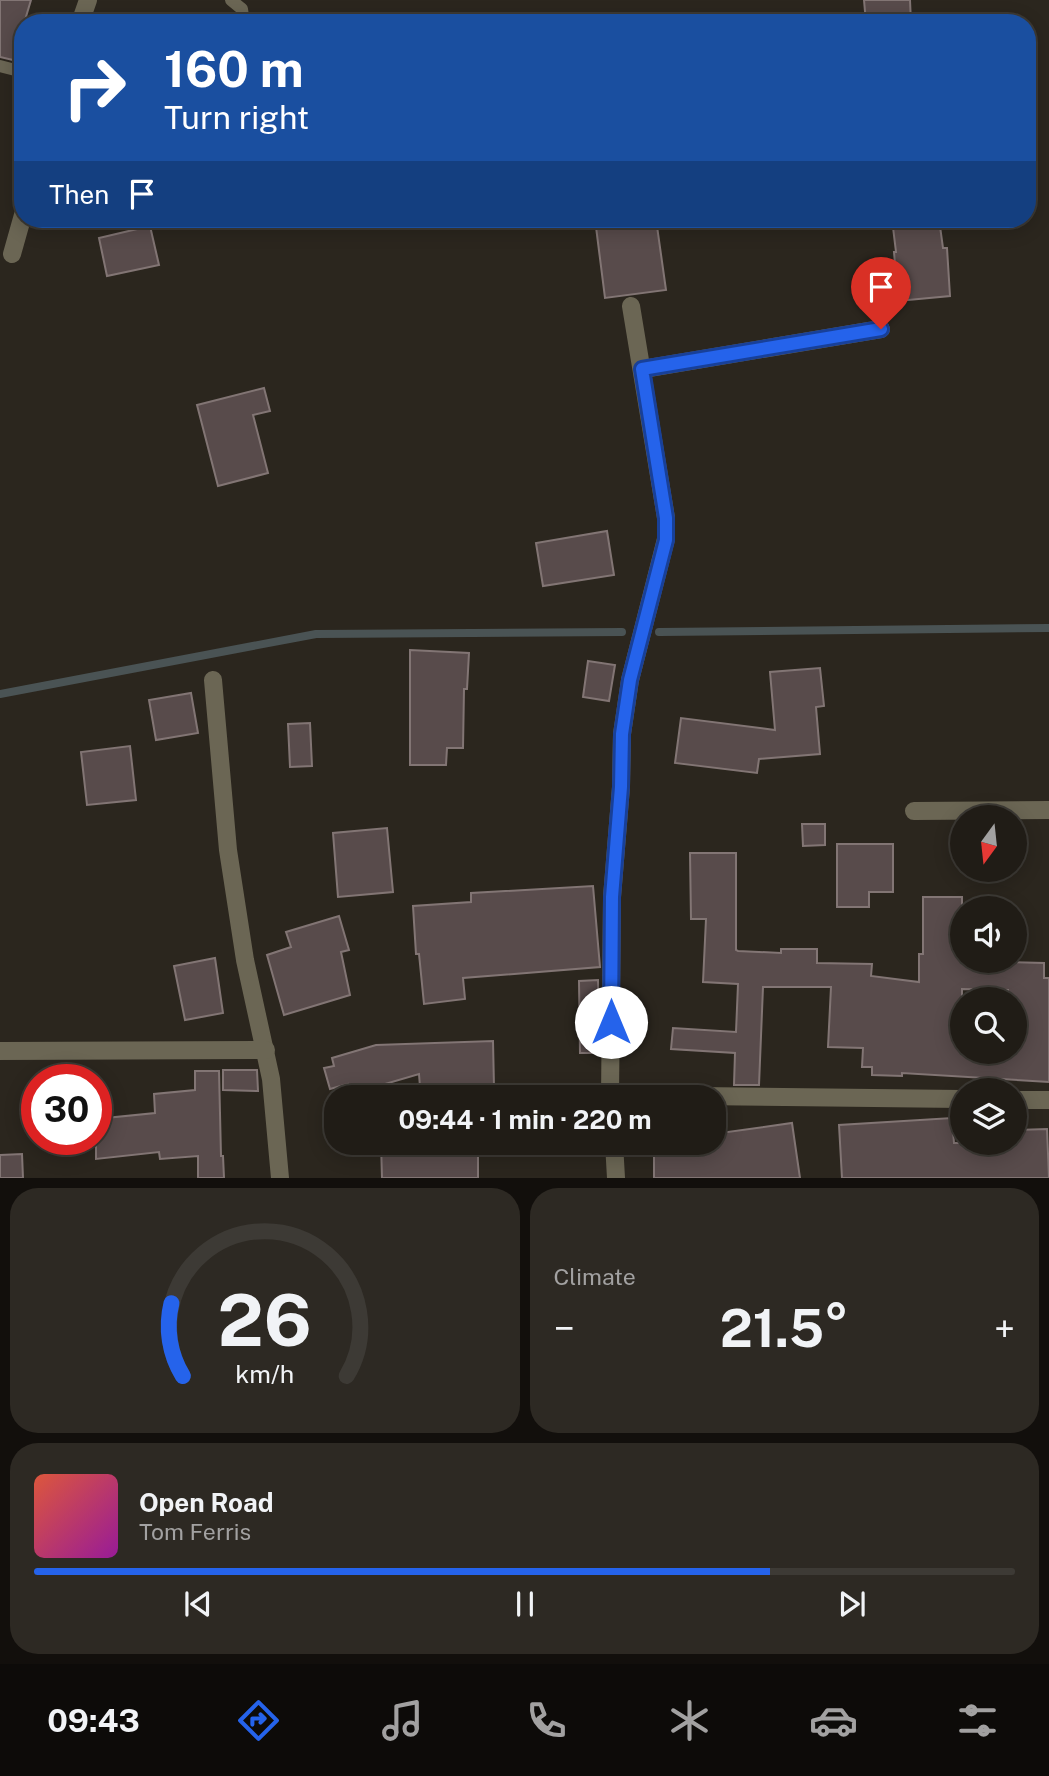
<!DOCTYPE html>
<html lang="en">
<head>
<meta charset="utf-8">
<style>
	:root { --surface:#201c16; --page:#2d2923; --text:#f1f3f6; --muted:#a2a1a1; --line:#3d3a35; --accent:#2563eb }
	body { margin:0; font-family:"Public Sans",sans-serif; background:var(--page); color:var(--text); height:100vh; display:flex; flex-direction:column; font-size:26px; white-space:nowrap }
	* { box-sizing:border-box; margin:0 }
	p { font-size:23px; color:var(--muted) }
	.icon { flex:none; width:38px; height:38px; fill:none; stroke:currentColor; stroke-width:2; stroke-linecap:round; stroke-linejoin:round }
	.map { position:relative; height:1178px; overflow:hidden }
	.panel { display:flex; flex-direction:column; gap:10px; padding:10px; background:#120f0c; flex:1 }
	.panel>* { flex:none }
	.top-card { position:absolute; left:14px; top:14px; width:1022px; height:214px; border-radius:28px; box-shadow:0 4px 18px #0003,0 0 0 2px var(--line); background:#1a4fa0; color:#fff; overflow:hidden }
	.needle { width:46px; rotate:195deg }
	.controls { position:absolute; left:950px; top:805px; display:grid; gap:14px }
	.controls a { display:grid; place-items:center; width:77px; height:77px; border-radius:50%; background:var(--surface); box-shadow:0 4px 18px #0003,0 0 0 2px var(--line); font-size:35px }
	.speed { position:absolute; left:21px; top:1064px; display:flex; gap:14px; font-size:35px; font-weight:700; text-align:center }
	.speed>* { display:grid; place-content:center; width:91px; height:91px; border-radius:50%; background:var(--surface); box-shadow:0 4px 18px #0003,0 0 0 2px var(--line); line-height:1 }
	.speed .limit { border:10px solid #d22; background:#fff; color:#111 }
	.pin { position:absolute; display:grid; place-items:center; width:60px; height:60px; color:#fff; margin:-72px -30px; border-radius:50% 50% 50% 0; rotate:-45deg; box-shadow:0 0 7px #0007 }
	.pin .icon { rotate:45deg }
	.me { position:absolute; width:77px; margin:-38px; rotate:0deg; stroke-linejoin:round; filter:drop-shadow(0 0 5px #0008) }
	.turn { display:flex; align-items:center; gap:24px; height:147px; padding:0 35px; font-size:32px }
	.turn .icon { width:91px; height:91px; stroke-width:2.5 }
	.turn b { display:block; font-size:49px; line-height:60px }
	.then { display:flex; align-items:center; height:66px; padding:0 35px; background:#0003; gap:14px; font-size:26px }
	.big { font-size:52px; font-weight:700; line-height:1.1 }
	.panel .tile { flex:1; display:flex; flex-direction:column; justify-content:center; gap:10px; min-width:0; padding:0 24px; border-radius:28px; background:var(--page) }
	.panel .dial { align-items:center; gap:0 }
	.dial svg { height:182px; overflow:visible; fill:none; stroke:var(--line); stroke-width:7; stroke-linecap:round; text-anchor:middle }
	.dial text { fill:var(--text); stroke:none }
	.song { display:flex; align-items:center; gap:21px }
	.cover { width:84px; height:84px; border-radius:10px; background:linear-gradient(135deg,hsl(10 70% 55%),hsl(300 70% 35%)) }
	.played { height:7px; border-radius:4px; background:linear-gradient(90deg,var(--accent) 75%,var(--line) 75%) }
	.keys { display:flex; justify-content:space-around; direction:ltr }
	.heat { display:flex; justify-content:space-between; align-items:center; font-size:38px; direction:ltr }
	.panel .tiles { flex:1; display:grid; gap:10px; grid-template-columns:1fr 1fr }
	.tile:last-child { grid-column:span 2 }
	.trip { position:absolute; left:324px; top:1085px; width:402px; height:70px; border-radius:28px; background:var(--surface); box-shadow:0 4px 18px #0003,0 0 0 2px var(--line); font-weight:700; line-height:70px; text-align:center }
	.menu { display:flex; height:112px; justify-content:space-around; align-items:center; background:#0d0b09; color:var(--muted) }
	.menu .icon { width:49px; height:49px }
	.menu .selected { color:var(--accent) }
	.menu b { font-size:32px; color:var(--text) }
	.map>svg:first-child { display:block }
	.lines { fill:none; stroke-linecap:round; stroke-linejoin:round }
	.stream { stroke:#4a5354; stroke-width:8 }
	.building { fill:#584b4b; stroke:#827574; stroke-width:2; fill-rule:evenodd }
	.lane { stroke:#6b6654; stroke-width:12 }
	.street { stroke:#6b6654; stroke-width:18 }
	.route-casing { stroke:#184099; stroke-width:18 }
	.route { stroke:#2563eb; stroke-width:12 }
</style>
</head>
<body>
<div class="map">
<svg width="1049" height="1178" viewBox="0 0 1049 1178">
	<rect width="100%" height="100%" fill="#2b261e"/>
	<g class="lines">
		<g class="stream">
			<polyline points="659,632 1049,628"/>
			<polyline points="0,694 316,634 622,632"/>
		</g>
	</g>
	<g class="building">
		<polygon points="0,0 31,0 13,60 0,57"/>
		<polygon points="864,0 910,0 911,23 866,23"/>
		<polygon points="595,219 656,219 666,290 605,298"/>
		<polygon points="892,219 939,219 943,248 947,248 950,296 898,301 894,252 896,252"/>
		<polygon points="150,226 159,265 107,276 99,238"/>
		<polygon points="264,388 270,411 253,415 268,473 218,486 197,405"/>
		<polygon points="607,531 614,575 543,586 536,543"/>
		<polygon points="410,650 469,653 467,689 464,689 463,748 447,748 446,765 410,765"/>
		<polygon points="588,661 615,665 609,701 583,697"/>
		<polygon points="820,668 824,706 816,707 820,754 759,759 757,773 675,763 681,718 775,730 770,672"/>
		<polygon points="191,693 198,733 156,740 149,700"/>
		<polygon points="310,723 312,766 290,767 288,724"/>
		<polygon points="130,746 136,800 87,805 81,752"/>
		<polygon points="802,824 825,824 825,845 803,846"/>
		<polygon points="387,828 393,892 338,897 333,833"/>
		<polygon points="837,844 893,844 893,892 869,892 869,907 837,907"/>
		<path d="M690,853H736V950L738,951L781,953V949H817V963L872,964L871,976L919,982V954H923V897H962V961L1044,963V978H1049V1082L902,1073V1076L872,1075V1067H862L863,1048L828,1047L831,987H763L759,1085H734L735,1053L671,1049L673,1028L736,1032L738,984L703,982L706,919H691ZM962,989L1008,990V999H1015V1052H962Z"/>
		<polygon points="593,886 600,967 463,978 465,999 424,1004 419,954 416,954 413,906 471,902 471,893"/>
		<polygon points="339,916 349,950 341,952 350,995 284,1015 267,955 291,947 286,932"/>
		<polygon points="215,958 223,1013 185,1020 174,966"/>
		<polygon points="598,980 599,1053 580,1053 579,981"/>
		<polygon points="493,1041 494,1087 475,1088 476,1092 448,1093 448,1086 420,1087 419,1074 351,1094 348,1084 330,1089 324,1068 334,1066 332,1058 376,1045"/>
		<polygon points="223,1070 257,1070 258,1091 223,1090"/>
		<polygon points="195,1071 219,1071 221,1156 223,1156 224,1178 198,1178 198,1156 160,1159 159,1152 96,1159 96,1119 155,1113 154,1094 195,1090"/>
		<polygon points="952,1118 954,1143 1015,1143 1015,1130 1047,1129 1049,1178 842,1178 839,1125"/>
		<polygon points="792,1123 800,1178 654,1178 654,1149 676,1149 676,1143 721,1143 720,1133"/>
		<polygon points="381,1143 478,1143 478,1178 382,1178"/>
		<polygon points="22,1154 23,1178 0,1178 0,1155"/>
	</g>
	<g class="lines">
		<g class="lane">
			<polyline points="231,0 242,9 244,23"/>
			<polyline points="0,66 23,72"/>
		</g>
		<g class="street">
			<polyline points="80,23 88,0"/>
			<polyline points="12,254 23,215"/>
			<polyline points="643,369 881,329"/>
			<polyline points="213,680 228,850 245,960 271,1079 280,1178"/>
			<polyline points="914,811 1049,810"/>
			<polyline points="0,1051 266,1050"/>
			<polyline points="610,1095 962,1099"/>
			<polyline points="610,1097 612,897 621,787 622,734 630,680 666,539 666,518 631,306"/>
			<polyline points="1015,1100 1049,1100"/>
			<polyline points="614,1143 616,1178"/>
		</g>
	</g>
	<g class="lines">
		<defs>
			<polyline id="route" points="611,1022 612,897 621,787 622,734 630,680 666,540 666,518 642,369 881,329"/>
		</defs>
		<use href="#route" class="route-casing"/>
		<use href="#route" class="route"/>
	</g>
</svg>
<div class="controls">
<a><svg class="needle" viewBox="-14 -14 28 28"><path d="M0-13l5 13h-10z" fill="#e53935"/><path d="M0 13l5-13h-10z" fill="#a2a1a1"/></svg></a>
<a><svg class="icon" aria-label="sound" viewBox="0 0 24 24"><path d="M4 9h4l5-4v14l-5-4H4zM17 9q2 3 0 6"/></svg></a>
<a><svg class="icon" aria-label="search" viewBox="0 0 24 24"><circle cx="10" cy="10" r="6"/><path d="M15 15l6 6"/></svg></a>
<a><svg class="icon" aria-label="layers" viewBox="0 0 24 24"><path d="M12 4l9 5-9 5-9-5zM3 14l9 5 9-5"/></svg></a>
</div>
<div class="speed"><div class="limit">30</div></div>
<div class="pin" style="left:881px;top:329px;background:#d93025"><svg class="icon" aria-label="arrive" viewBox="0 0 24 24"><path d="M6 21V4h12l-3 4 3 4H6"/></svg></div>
<svg class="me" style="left:611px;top:1022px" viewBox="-20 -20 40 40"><circle r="19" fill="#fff"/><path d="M0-13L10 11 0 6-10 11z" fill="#2563eb"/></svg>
<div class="trip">09:44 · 1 min · 220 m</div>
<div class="top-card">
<div class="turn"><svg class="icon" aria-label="right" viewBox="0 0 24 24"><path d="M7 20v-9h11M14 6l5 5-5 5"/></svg><div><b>160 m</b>Turn right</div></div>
<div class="then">Then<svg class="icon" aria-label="arrive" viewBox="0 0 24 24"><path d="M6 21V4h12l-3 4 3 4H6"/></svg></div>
</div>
</div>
<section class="panel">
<div class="tiles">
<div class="tile dial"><svg viewBox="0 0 100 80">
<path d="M14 69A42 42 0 1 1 86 69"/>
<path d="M14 69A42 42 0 0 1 9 37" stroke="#2563eb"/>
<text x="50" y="56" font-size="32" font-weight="700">26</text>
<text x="50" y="72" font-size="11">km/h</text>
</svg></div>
<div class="tile"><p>Climate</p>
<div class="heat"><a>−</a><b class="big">21.5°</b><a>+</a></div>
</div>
<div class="tile">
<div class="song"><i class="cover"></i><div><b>Open Road</b><p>Tom Ferris</p></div></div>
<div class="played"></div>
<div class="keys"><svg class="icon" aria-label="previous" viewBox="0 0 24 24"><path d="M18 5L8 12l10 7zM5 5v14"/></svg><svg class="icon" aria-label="pause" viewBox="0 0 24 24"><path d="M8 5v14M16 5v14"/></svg><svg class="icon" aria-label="next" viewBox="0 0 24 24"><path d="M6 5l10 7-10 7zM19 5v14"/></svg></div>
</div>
</div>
</section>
<nav class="menu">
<b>09:43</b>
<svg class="icon selected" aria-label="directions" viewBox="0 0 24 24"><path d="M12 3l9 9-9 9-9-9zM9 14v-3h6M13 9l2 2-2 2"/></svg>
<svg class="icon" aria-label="music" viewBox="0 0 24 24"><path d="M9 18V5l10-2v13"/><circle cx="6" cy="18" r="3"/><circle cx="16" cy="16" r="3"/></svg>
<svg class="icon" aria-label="phone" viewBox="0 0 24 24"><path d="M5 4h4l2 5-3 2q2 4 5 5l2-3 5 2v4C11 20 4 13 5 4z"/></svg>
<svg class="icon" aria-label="climate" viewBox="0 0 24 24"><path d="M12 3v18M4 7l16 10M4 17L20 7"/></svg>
<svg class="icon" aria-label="car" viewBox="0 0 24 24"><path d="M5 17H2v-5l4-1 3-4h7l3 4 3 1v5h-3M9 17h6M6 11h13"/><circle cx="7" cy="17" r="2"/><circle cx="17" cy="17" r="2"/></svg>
<svg class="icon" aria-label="filters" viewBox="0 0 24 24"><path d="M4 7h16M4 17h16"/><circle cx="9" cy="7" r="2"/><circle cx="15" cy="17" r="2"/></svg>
</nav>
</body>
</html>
